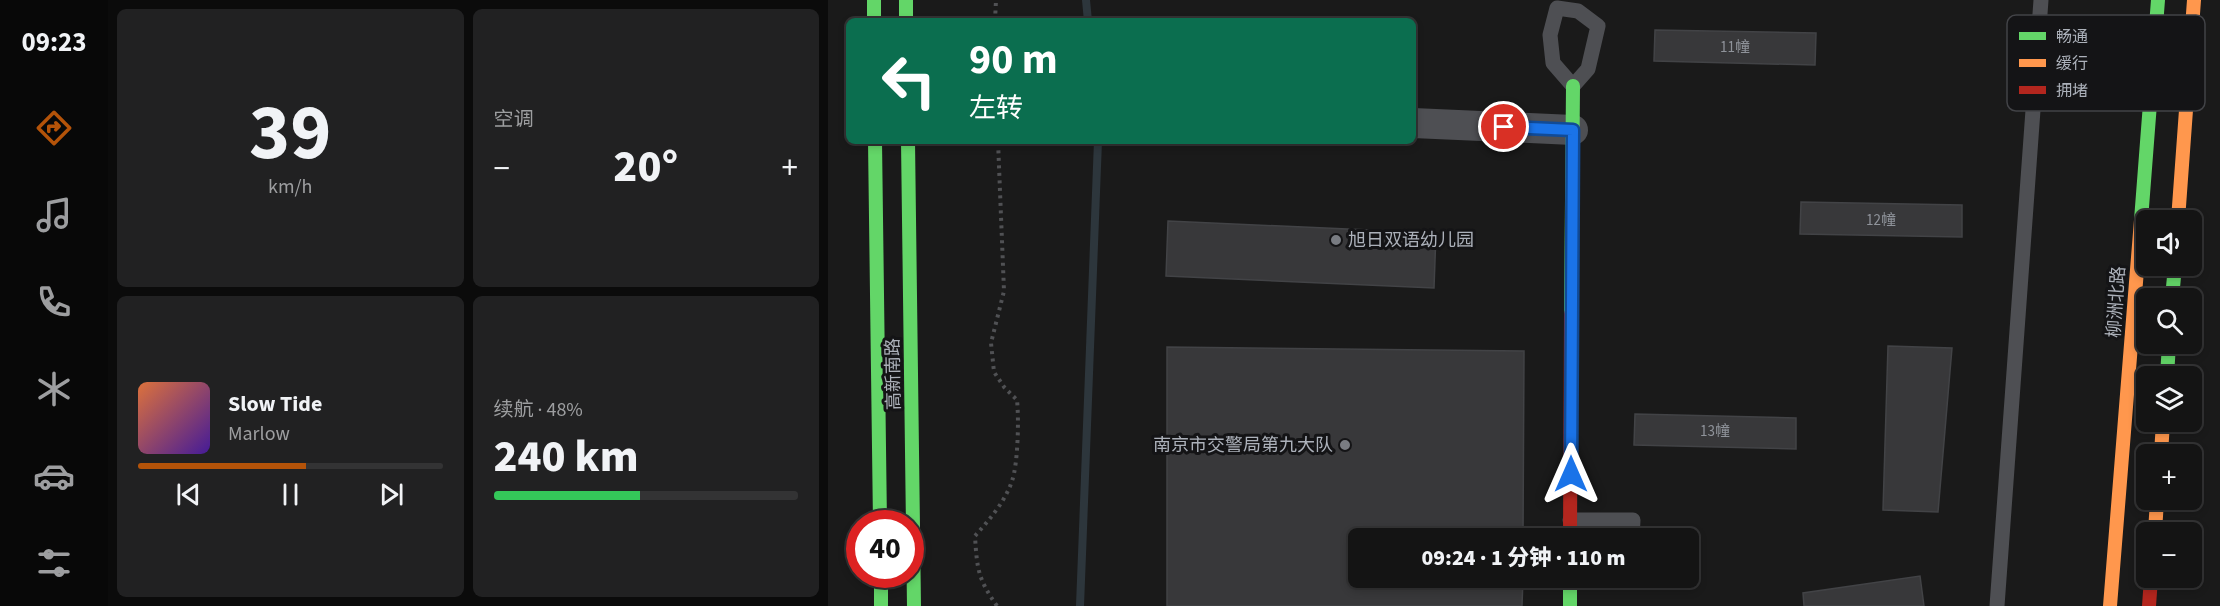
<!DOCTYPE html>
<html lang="zh">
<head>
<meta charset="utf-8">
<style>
	:root { --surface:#141414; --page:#212122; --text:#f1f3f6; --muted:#9d9ea0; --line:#333334; --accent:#b45309 }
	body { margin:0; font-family:"Source Sans 3","Noto Sans SC",sans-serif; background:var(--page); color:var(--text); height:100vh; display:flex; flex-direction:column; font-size:22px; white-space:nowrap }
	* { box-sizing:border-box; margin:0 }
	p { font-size:20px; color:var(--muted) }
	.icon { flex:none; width:33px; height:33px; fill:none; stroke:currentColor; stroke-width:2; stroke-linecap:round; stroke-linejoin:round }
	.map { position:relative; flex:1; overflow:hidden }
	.panel { display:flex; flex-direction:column; gap:9px; padding:9px; background:#0b0b0b; width:720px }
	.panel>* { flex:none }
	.banner { position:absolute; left:18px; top:18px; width:570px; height:126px; border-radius:9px; box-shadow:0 3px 9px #0003,0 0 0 2px var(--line); background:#0b6e4f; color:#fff; overflow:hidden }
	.controls { position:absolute; left:1308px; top:210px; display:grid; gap:12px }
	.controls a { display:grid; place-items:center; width:66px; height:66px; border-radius:9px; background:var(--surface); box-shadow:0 3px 9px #0003,0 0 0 2px var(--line); font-size:30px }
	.speed { position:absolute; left:18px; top:510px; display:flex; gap:12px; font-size:30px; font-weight:700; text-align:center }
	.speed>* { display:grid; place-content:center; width:78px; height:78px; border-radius:50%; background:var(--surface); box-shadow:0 3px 9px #0003,0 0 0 2px var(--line); line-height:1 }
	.speed .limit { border:9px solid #d22; background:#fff; color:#111 }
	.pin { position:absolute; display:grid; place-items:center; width:51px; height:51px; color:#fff; margin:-26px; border:3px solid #fff; border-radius:50%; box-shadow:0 2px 6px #0007 }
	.me { position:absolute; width:66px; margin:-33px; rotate:0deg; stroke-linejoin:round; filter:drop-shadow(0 0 4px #0008) }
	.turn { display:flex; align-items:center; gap:21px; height:126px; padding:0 24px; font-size:27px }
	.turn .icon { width:78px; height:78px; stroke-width:2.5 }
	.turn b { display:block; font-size:42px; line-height:51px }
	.big { font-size:45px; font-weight:800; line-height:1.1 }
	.panel .widget { flex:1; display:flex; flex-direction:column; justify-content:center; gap:9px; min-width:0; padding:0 21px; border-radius:9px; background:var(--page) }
	.panel .dial { align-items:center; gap:0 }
	.dial b { font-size:78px; line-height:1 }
	.song { display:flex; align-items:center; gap:18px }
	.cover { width:72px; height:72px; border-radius:9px; background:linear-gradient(135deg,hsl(20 70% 55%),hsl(260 70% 35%)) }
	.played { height:6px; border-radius:3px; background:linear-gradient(90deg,var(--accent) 55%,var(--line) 55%) }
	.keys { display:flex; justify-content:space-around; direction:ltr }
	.heat { display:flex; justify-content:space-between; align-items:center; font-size:33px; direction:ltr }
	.charge { height:9px; border-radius:4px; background:linear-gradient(90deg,#34c759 48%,var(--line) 0) }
	.panel .tiles { flex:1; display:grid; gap:9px; grid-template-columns:repeat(2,1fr) }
	.trip { position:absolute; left:520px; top:528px; width:351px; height:60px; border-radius:9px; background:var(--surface); box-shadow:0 3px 9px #0003,0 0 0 2px var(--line); font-weight:800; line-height:60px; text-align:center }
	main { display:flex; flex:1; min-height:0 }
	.tab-bar { display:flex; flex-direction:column; width:108px; justify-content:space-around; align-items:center; background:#080808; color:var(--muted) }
	.tab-bar .icon { width:42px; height:42px }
	.tab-bar .on { color:var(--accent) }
	.tab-bar b { font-size:27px; color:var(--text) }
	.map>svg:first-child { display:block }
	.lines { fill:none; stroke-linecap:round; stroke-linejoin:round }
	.stream { stroke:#2d363c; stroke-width:8 }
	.building { fill:#38383a; stroke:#424346; stroke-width:1.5 }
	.path { stroke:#505154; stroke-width:4; stroke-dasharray:3 4.5; stroke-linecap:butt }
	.lane { stroke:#4e4f53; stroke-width:15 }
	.street { stroke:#4e4f53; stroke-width:30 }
	.fast { stroke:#63d668; stroke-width:14 }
	.slow { stroke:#ff974d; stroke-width:14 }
	.jam { stroke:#b3261e; stroke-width:14 }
	.route-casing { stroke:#114b97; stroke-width:15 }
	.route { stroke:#1a73e8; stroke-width:10 }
	.poi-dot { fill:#797c82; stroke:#141416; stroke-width:2 }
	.labels { text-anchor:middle; stroke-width:6; stroke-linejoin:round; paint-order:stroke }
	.number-label { font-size:15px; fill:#8f939a }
	.poi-label { font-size:18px; fill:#acb1ba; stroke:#141416; text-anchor:start }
	.street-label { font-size:18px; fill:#acb1ba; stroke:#141416 }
	.key { fill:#141416; stroke:#424347; stroke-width:1.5 }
	.key-label { font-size:16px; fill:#acb1ba }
</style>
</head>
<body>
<main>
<nav class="tab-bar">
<b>09:23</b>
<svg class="icon on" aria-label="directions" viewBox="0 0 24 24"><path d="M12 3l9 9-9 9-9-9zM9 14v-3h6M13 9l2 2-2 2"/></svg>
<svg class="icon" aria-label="music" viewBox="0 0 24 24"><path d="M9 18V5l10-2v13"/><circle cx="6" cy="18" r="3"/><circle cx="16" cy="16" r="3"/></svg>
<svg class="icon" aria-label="phone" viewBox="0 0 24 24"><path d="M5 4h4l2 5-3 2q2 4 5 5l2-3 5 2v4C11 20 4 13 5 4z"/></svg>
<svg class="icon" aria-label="climate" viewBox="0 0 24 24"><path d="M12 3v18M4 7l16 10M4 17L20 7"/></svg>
<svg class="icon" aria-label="car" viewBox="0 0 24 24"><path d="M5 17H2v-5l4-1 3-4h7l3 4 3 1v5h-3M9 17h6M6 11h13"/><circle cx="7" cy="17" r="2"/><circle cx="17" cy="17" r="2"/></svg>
<svg class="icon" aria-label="filters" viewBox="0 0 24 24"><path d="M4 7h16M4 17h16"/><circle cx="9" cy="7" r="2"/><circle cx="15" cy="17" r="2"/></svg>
</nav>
<section class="panel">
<div class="tiles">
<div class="widget dial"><b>39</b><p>km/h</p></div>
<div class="widget"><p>空调</p>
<div class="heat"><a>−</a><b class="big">20°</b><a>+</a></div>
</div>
<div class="widget">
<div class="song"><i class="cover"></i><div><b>Slow Tide</b><p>Marlow</p></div></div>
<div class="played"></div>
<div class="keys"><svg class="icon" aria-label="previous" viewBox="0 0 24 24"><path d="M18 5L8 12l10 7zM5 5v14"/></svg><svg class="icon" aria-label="pause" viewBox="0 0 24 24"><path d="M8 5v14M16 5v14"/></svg><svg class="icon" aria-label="next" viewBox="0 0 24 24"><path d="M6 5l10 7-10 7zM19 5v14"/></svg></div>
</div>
<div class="widget"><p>续航 · 48%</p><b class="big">240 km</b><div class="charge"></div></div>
</div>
</section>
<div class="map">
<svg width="1392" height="606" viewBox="0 0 1392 606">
	<rect width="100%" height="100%" fill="#1a1a1a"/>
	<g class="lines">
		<g class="stream">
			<polyline points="258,0 260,21"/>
			<polyline points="252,606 270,141"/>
		</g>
	</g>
	<g class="building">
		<polygon points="827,30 988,33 987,65 826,61"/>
		<polygon points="973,202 1134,205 1134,237 972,234"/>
		<polygon points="340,221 608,233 606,288 338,276"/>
		<polygon points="1060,346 1124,348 1110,512 1055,510"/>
		<polygon points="339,347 696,351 695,538 531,538 531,578 695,578 694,606 339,606"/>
		<polygon points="807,414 968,418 968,449 806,445"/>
		<polygon points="1092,576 1096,606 976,606 975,593"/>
	</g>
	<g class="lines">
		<g class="path">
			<polyline points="167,21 168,0"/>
			<path d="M169,606C150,579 149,569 147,536C161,520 177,502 184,481C190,464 191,419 189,400L176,387L166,372L163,343L176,291L170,141"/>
		</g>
		<g class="lane">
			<polygon points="729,8 750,11 770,26 760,69 745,86 725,63 722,35"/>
			<polyline points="742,520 805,520 804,538"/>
			<polyline points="1169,606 1213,0"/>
		</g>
		<polyline class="street" points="585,123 745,130"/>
		<g class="fast">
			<polyline points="46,0 46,21"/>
			<polyline points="78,0 78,21"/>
			<polyline points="47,141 52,524"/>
			<polyline points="80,141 86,606"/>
			<polyline points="1313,220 1330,0"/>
			<polyline points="1344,298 1347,266"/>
			<polyline points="743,314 745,86"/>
			<polyline points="1339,376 1341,344"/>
			<polyline points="53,574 53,606"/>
			<polyline points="742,578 742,606"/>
		</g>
		<g class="slow">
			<polyline points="1350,220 1366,0"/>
			<polyline points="1333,454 1335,422"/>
			<polyline points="1327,532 1329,500"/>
			<polyline points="1282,606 1313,220"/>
		</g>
		<g class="jam">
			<polyline points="742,538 743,314"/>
			<polyline points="1321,606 1323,578"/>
		</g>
	</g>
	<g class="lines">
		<defs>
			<polyline id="route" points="676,127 745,130 743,474"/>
		</defs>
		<use href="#route" class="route-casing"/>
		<use href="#route" class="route"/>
	</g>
	<g class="poi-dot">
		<circle cx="508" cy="240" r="6"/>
		<circle cx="517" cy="445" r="6"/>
	</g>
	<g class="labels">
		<g class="number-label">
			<text x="907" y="52">11幢</text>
			<text x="1053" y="225">12幢</text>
			<text x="887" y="436">13幢</text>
		</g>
		<g class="poi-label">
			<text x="520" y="246">旭日双语幼儿园</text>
			<text x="505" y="451" text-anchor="end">南京市交警局第九大队</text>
		</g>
		<g class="street-label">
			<text transform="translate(1288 302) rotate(-86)" y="6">柳洲北路</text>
			<text transform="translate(65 374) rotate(-91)" y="6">高新南路</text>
		</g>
	</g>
	<rect x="1179" y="15" width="198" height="96" rx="9" class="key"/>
	<rect x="1191" y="32" width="27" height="8" fill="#63d668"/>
	<rect x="1191" y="59" width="27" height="8" fill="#ff974d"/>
	<rect x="1191" y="86" width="27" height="8" fill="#b3261e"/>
	<g class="key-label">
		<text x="1228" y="42">畅通</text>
		<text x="1228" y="69">缓行</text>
		<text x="1228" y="96">拥堵</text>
	</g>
</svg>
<div class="controls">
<a><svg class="icon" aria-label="sound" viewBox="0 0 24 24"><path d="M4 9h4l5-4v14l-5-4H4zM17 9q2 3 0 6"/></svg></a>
<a><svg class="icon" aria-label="search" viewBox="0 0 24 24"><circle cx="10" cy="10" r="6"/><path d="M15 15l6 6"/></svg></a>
<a><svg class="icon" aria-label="layers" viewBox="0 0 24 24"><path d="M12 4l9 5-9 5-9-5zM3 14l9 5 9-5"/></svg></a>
<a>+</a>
<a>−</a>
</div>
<div class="speed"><div class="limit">40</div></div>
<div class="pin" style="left:676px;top:127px;background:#d93025"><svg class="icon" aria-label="arrive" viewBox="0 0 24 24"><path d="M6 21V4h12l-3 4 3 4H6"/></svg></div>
<svg class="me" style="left:743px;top:474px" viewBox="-20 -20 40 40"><path d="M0-17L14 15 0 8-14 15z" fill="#1a73e8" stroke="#fff" stroke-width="4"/></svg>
<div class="trip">09:24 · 1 分钟 · 110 m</div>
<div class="banner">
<div class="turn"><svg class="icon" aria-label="left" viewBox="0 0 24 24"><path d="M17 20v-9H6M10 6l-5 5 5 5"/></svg><div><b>90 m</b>左转</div></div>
</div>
</div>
</main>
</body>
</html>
